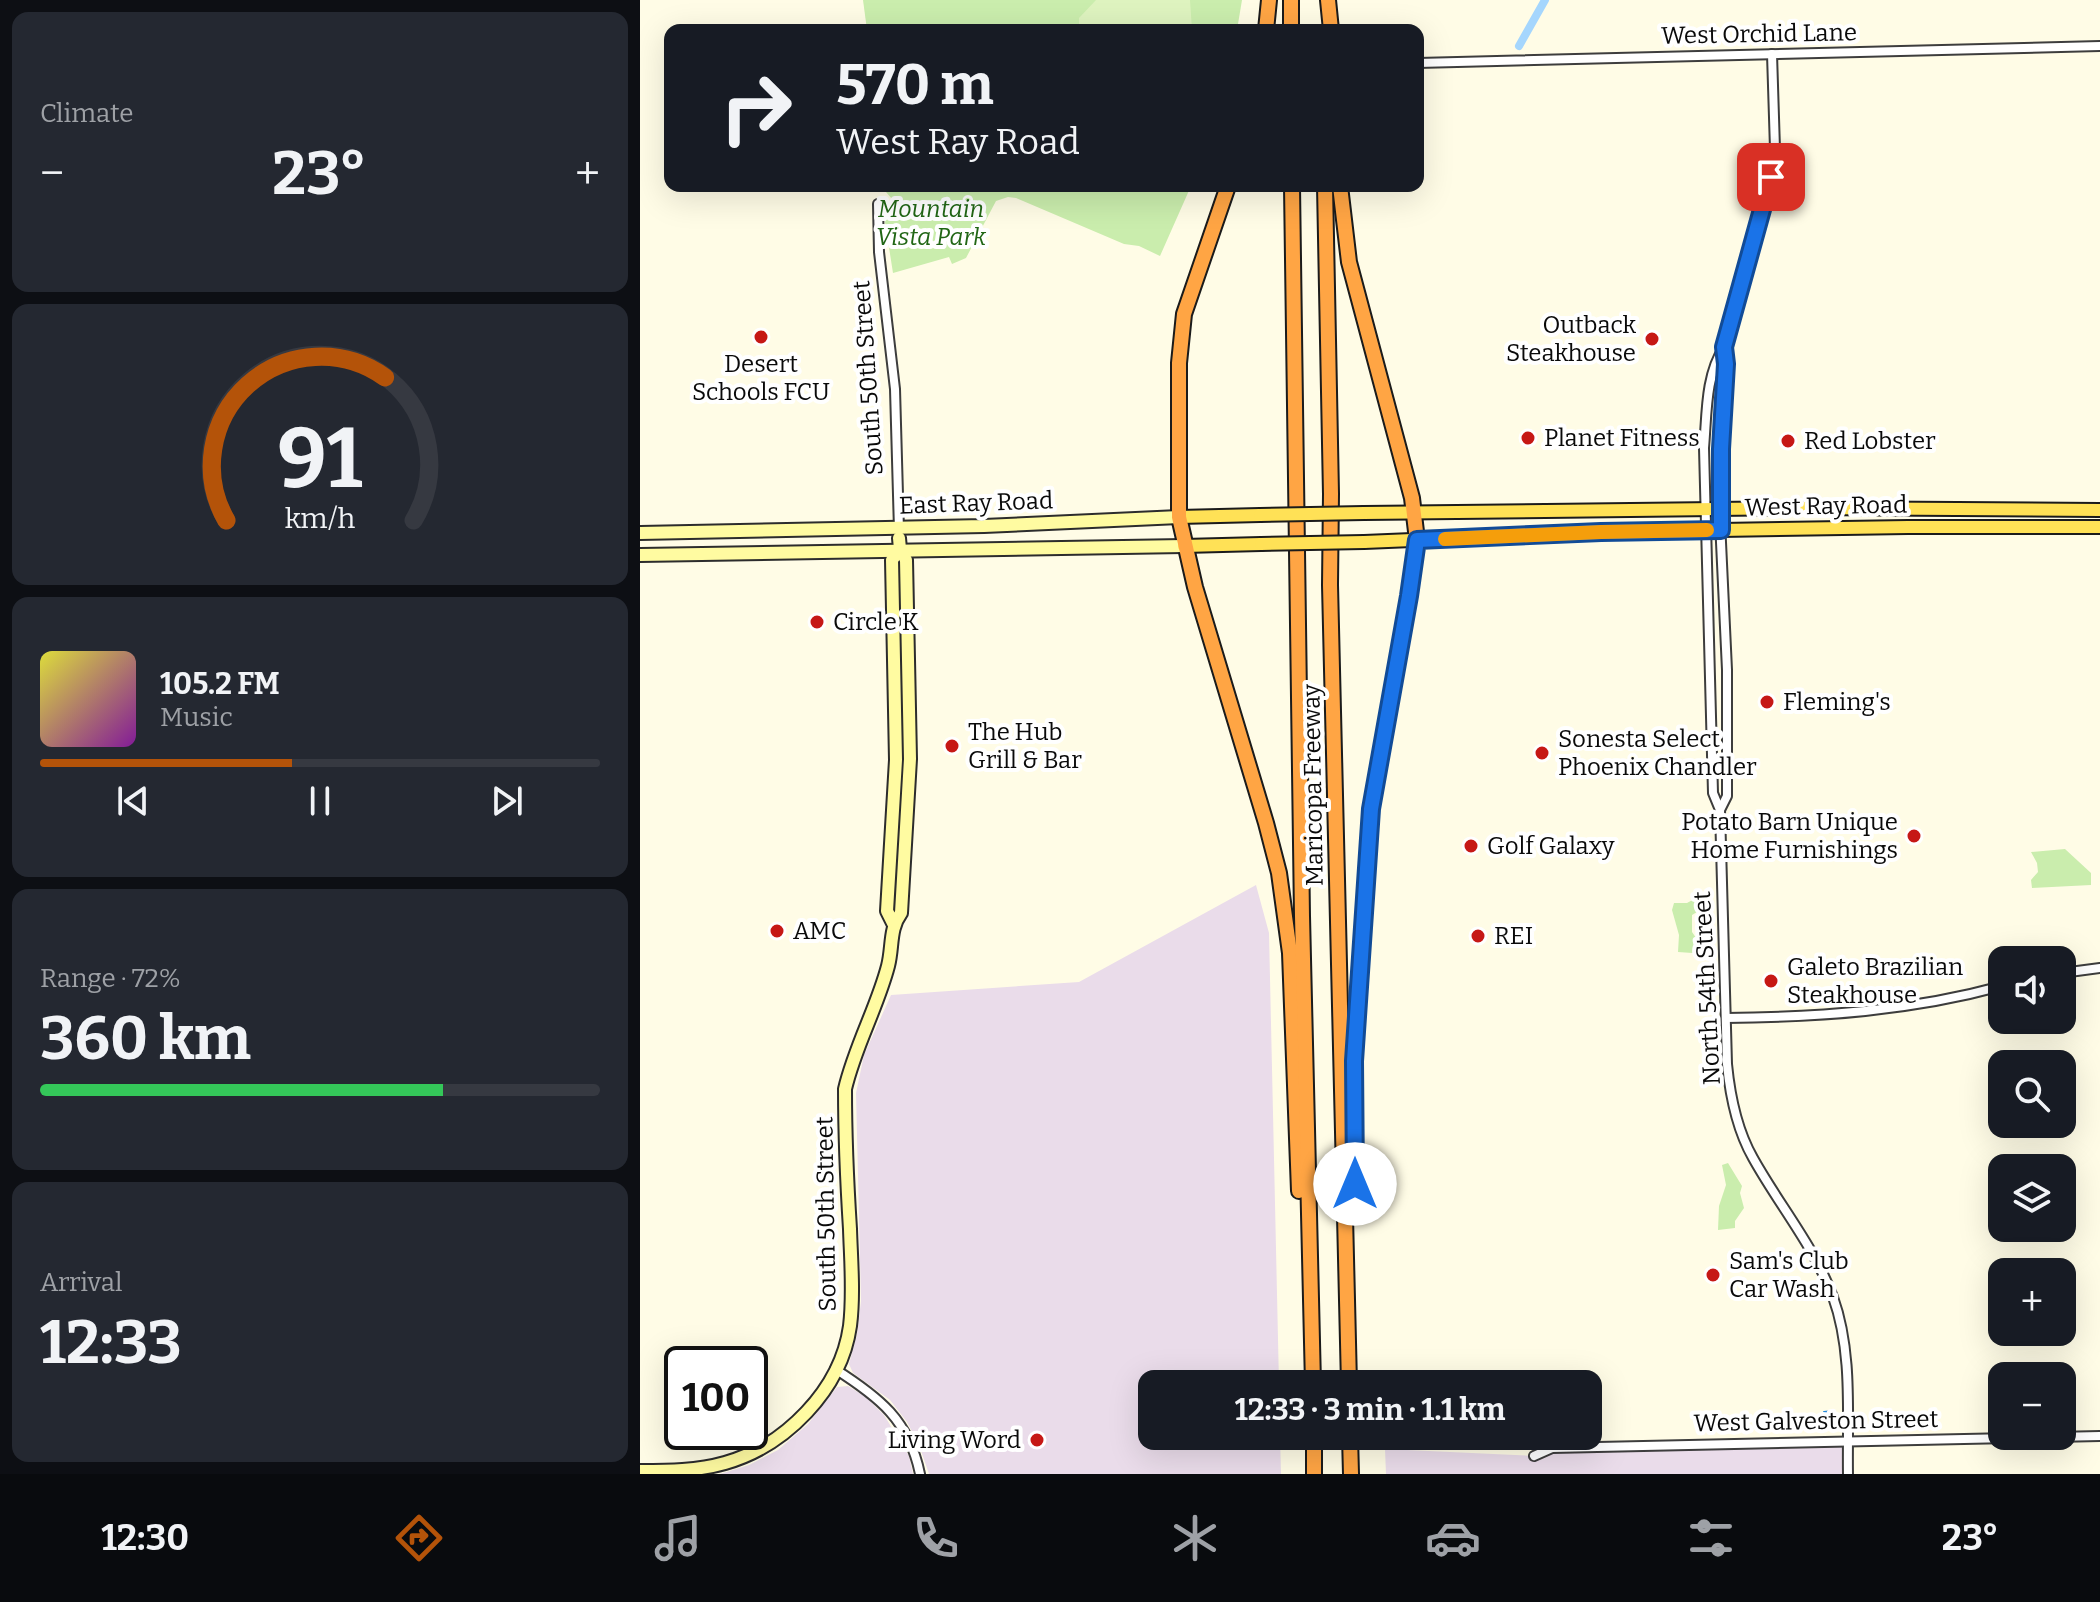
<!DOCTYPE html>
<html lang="en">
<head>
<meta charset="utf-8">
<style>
	:root { --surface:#171b24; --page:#242831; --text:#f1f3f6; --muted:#9ea1a6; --line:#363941; --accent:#b45309 }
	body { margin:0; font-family:Bitter,serif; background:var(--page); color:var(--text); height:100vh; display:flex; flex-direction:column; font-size:30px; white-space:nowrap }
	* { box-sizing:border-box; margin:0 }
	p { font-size:26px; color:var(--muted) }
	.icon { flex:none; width:44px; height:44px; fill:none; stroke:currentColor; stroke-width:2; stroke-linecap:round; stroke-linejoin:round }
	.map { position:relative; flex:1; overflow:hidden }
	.panel { display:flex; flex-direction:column; gap:12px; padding:12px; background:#0d0f14; width:640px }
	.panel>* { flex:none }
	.guide { position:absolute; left:24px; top:24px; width:760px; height:168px; border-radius:16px; box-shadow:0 8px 32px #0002; background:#171b24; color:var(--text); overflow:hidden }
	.buttons { position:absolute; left:1348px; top:946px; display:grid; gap:16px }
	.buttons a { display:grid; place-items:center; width:88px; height:88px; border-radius:16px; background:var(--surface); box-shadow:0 8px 32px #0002; font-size:40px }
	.speed { position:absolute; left:24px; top:1346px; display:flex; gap:16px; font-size:40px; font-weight:700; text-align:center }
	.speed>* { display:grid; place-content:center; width:104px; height:104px; border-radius:50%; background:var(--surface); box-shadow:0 8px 32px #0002; line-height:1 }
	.speed .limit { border:4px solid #111; border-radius:12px; background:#fff; color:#111 }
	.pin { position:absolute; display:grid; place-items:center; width:68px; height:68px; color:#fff; margin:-34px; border-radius:16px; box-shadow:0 4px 12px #0006 }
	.me { position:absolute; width:88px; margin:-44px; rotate:0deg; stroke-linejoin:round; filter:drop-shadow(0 0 6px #0008) }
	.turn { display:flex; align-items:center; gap:28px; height:168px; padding:0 40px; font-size:36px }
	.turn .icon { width:104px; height:104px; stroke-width:2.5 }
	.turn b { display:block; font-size:56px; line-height:68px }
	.big { font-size:60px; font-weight:700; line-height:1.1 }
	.panel .card { flex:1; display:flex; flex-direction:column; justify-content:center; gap:12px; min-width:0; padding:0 28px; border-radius:16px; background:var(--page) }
	.panel .dial { align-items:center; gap:0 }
	.dial svg { height:208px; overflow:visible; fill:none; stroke:var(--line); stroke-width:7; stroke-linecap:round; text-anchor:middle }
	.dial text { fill:var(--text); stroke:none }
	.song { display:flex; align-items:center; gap:24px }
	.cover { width:96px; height:96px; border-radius:12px; background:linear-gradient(135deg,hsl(60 70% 55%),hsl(290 70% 35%)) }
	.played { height:8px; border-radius:4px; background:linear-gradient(90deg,var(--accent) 45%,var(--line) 45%) }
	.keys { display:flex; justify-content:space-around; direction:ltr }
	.heat { display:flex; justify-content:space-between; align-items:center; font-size:44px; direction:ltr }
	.charge { height:12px; border-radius:6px; background:linear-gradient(90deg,#34c759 72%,var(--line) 0) }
	.trip { position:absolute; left:498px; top:1370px; width:464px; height:80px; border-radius:16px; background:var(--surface); box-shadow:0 8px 32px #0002; font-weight:700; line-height:80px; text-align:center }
	.menu { display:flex; height:128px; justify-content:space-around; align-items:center; background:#090b0e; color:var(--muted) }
	.menu .icon { width:56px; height:56px }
	.menu .active { color:var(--accent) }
	.menu b { font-size:36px; color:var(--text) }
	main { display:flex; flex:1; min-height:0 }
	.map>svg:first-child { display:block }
	.industrial { fill:#eadcea }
	.green { fill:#caedad }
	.pitch { fill:#def3bf }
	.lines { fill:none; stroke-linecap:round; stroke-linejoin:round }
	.stream { stroke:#2487db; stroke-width:2 }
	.canal { stroke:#a5d6fd; stroke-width:8 }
	.street-casing { stroke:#3d3d3d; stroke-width:12 }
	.secondary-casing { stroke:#2c2c2c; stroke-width:16 }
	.primary-casing { stroke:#1b1b1b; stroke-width:16 }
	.highway-casing { stroke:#1b1b1b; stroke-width:18 }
	.street { stroke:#fff; stroke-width:8 }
	.secondary { stroke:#fffba1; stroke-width:12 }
	.primary { stroke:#ffe156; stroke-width:12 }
	.highway { stroke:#ffa544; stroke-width:14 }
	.primary-bridge-casing { stroke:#1b1b1b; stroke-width:16; stroke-linecap:butt }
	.primary-bridge { stroke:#ffe156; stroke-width:12 }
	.route-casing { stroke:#114b97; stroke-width:20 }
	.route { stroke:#1a73e8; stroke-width:14 }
	.slow { stroke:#f59e0b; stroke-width:14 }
	.poi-dot { fill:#c61815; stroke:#fff; stroke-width:3 }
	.labels { text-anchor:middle; stroke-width:8; stroke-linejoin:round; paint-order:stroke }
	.street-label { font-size:24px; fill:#0a0a0a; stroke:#fff }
	.park-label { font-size:24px; font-style:italic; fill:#216615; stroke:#fff }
	.poi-label { font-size:24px; fill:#0a0a0a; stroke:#fff; text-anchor:start }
</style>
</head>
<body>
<main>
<section class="panel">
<div class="card"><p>Climate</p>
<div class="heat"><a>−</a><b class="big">23°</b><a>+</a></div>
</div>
<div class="card dial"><svg viewBox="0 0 100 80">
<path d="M14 69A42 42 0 1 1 86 69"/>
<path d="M14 69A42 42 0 0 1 75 14" stroke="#b45309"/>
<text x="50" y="56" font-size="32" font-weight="700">91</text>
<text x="50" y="72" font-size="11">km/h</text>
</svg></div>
<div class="card">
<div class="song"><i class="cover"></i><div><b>105.2 FM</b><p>Music</p></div></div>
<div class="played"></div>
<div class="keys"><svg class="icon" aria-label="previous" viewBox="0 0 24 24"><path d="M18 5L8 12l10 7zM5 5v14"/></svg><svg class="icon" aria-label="pause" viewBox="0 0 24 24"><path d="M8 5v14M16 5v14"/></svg><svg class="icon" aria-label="next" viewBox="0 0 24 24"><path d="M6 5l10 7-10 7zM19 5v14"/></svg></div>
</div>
<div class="card"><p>Range · 72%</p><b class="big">360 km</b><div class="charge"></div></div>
<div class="card"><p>Arrival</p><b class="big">12:33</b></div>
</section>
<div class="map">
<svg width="1460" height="1474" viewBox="0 0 1460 1474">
	<rect width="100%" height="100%" fill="#fffce6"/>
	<g class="industrial">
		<polygon points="616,885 629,933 639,1384 512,1384 512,1436 640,1436 641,1474 289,1474 279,1445 267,1422 250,1400 213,1373 209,1364 217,1334 221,1301 216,1093 224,1055 251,995 439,982"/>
		<polygon points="208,1386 226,1397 244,1415 269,1456 273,1474 80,1474 109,1465 138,1450 168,1424 197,1387"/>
		<polygon points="1208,1440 1208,1474 746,1474 745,1449 894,1456 912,1448"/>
	</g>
	<g class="green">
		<polygon points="223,0 602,0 597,30 227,30"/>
		<polygon points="236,186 551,186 520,256 499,246 484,244 376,198 368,197 356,201 326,258 312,264 309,257 253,273 245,222 252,207 252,199 246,192 236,189"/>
		<polygon points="1425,849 1451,873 1451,885 1392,888 1391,880 1398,872 1397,863 1391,852"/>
		<polygon points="1058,897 1067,906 1052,915 1052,932 1067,954 1038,952 1039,935 1032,910 1034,903 1047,903"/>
		<polygon points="1088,1163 1102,1186 1100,1193 1104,1208 1095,1221 1095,1228 1078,1230 1079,1206 1086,1185 1082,1165"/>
	</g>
	<polygon class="pitch" points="456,0 550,0 552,30 445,30 439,24 439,18"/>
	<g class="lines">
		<polyline class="stream" points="1184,1412 1193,1411"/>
		<polyline class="canal" points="879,46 905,0"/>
		<defs>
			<g id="street">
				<path d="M1132,54L1135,149L1130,185L1084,347C1065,376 1067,415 1064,448L1073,793L1080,810L1087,1064C1090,1095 1097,1130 1113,1158C1139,1205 1174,1246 1193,1297C1213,1352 1207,1416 1208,1474"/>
				<polyline points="778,63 1460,46"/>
				<polyline points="238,204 239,252 255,389 259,530"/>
				<polyline points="1080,810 1087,796 1087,670 1080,521 1081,449 1086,364 1084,348"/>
				<polyline points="1422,973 1460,968"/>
				<path d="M1086,1018C1180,1017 1271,1011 1362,986"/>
				<path d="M195,1369C239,1397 269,1420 280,1474"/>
				<polyline points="894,1456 912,1448 1460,1436"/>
			</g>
			<g id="secondary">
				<polyline points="0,533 344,526 539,517"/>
				<polyline points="0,555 544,546"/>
				<polyline points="253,923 247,911 256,760 252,560 260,549"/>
				<path d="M0,1471C28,1471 57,1471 85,1463C145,1446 201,1390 210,1326C214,1294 211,1261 210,1229C207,1182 205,1136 205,1089C215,1046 237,1008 248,966C253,947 249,929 261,913L270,759L266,560L260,549L259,538"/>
			</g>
			<g id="primary">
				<polyline points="724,513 1162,508 1460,510"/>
				<polyline points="539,517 620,515"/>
				<polyline points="724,542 961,532 1268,527 1460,527"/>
				<polyline points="544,546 621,544"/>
			</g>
			<g id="highway">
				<polyline points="651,0 651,30"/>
				<polyline points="688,0 691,30"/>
				<polyline points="626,30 629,0"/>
				<polyline points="588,186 544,314 539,363 539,517 555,587 626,823 639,873 650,953 659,1191"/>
				<polyline points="652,186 662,916 673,1384"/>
				<polyline points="685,186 691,494 690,585 709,1384"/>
				<polyline points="700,186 709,262 772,498 777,540 769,596 731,809 714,1061 713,1212"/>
				<polyline points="674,1436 674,1474"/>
				<polyline points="710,1436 711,1474"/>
			</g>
		</defs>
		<use href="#street" class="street-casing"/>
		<use href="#secondary" class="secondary-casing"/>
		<use href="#primary" class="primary-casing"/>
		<use href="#highway" class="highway-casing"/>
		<use href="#street" class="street"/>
		<use href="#secondary" class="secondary"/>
		<use href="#primary" class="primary"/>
		<use href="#highway" class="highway"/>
		<defs>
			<g id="primary-bridge">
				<polyline points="620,515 724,513"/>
				<polyline points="621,544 724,542"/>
			</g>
		</defs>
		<use href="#primary-bridge" class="primary-bridge-casing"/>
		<use href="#primary-bridge" class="primary-bridge"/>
	</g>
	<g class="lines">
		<defs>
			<polyline id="route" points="715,1184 714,1061 731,809 769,596 777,540 961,532 1081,530 1081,449 1086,364 1084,347 1131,177"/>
		</defs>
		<use href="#route" class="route-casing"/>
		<use href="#route" class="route"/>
		<polyline class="slow" points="805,539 961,532 1067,530"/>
	</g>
	<g class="poi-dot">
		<circle cx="121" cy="337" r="8"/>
		<circle cx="1012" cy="339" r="8"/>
		<circle cx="888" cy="438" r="8"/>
		<circle cx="1148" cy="441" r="8"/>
		<circle cx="177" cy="622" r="8"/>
		<circle cx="1127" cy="702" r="8"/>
		<circle cx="312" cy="746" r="8"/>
		<circle cx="902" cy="753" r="8"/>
		<circle cx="1274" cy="836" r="8"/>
		<circle cx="831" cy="846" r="8"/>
		<circle cx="137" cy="931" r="8"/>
		<circle cx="838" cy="936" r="8"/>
		<circle cx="1131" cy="981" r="8"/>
		<circle cx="1073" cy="1275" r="8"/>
		<circle cx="397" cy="1440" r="8"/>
	</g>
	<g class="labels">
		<g class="street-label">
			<text transform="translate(1119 34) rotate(-1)" y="8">West Orchid Lane</text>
			<text transform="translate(228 378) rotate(-94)" y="8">South 50th Street</text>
			<text transform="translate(336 503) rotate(-2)" y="8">East Ray Road</text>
			<text transform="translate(1186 506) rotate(-1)" y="8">West Ray Road</text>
			<text transform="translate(673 785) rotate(-91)" y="8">Maricopa Freeway</text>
			<text transform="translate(1067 988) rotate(-93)" y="8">North 54th Street</text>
			<text transform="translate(186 1214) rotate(-91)" y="8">South 50th Street</text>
			<text transform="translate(1176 1421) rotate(-1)" y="8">West Galveston Street</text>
		</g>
		<g class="park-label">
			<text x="291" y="217">Mountain<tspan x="291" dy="28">Vista Park</tspan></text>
		</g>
		<g class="poi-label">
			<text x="996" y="333" text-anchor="end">Outback<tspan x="996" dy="28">Steakhouse</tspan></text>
			<text x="121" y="372" text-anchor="middle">Desert<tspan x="121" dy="28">Schools FCU</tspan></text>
			<text x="904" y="446">Planet Fitness</text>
			<text x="1164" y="449">Red Lobster</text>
			<text x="193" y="630">Circle K</text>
			<text x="1143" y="710">Fleming's</text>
			<text x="328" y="740">The Hub<tspan x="328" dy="28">Grill &amp; Bar</tspan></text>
			<text x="918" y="747">Sonesta Select<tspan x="918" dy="28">Phoenix Chandler</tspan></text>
			<text x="1258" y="830" text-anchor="end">Potato Barn Unique<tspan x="1258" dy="28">Home Furnishings</tspan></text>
			<text x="847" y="854">Golf Galaxy</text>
			<text x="153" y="939">AMC</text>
			<text x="854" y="944">REI</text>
			<text x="1147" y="975">Galeto Brazilian<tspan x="1147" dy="28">Steakhouse</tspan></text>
			<text x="1089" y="1269">Sam's Club<tspan x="1089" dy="28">Car Wash</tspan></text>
			<text x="381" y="1448" text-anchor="end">Living Word</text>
		</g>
	</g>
</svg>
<div class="buttons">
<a><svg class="icon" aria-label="sound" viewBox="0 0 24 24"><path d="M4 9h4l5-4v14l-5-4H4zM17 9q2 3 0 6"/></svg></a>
<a><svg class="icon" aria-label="search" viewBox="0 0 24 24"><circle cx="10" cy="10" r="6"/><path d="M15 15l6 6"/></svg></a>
<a><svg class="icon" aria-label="layers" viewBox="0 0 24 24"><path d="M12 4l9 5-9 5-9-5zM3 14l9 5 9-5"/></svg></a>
<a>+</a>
<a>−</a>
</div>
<div class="speed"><div class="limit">100</div></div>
<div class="pin" style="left:1131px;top:177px;background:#d93025"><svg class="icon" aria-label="arrive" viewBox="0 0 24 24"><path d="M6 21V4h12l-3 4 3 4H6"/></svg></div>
<svg class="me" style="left:715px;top:1184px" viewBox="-20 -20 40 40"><circle r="19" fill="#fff"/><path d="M0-13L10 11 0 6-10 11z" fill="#1a73e8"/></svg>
<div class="trip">12:33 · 3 min · 1.1 km</div>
<div class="guide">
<div class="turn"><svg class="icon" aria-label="right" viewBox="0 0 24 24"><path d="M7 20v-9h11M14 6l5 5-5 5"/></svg><div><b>570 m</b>West Ray Road</div></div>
</div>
</div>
</main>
<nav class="menu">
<b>12:30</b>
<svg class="icon active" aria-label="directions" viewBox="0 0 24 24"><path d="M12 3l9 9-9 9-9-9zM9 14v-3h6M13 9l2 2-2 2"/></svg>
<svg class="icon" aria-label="music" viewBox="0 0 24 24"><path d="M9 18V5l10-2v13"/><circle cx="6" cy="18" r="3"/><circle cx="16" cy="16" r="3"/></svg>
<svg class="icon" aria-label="phone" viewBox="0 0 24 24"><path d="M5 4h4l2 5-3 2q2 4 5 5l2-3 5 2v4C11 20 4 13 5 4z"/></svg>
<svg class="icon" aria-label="climate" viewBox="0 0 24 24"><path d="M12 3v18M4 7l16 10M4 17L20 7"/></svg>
<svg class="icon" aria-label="car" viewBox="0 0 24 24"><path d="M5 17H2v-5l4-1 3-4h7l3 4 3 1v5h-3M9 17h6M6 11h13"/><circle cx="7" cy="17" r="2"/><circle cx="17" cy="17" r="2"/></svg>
<svg class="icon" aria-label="filters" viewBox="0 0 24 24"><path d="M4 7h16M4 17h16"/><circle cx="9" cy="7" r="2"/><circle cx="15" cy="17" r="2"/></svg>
<b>23°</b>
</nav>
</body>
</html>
